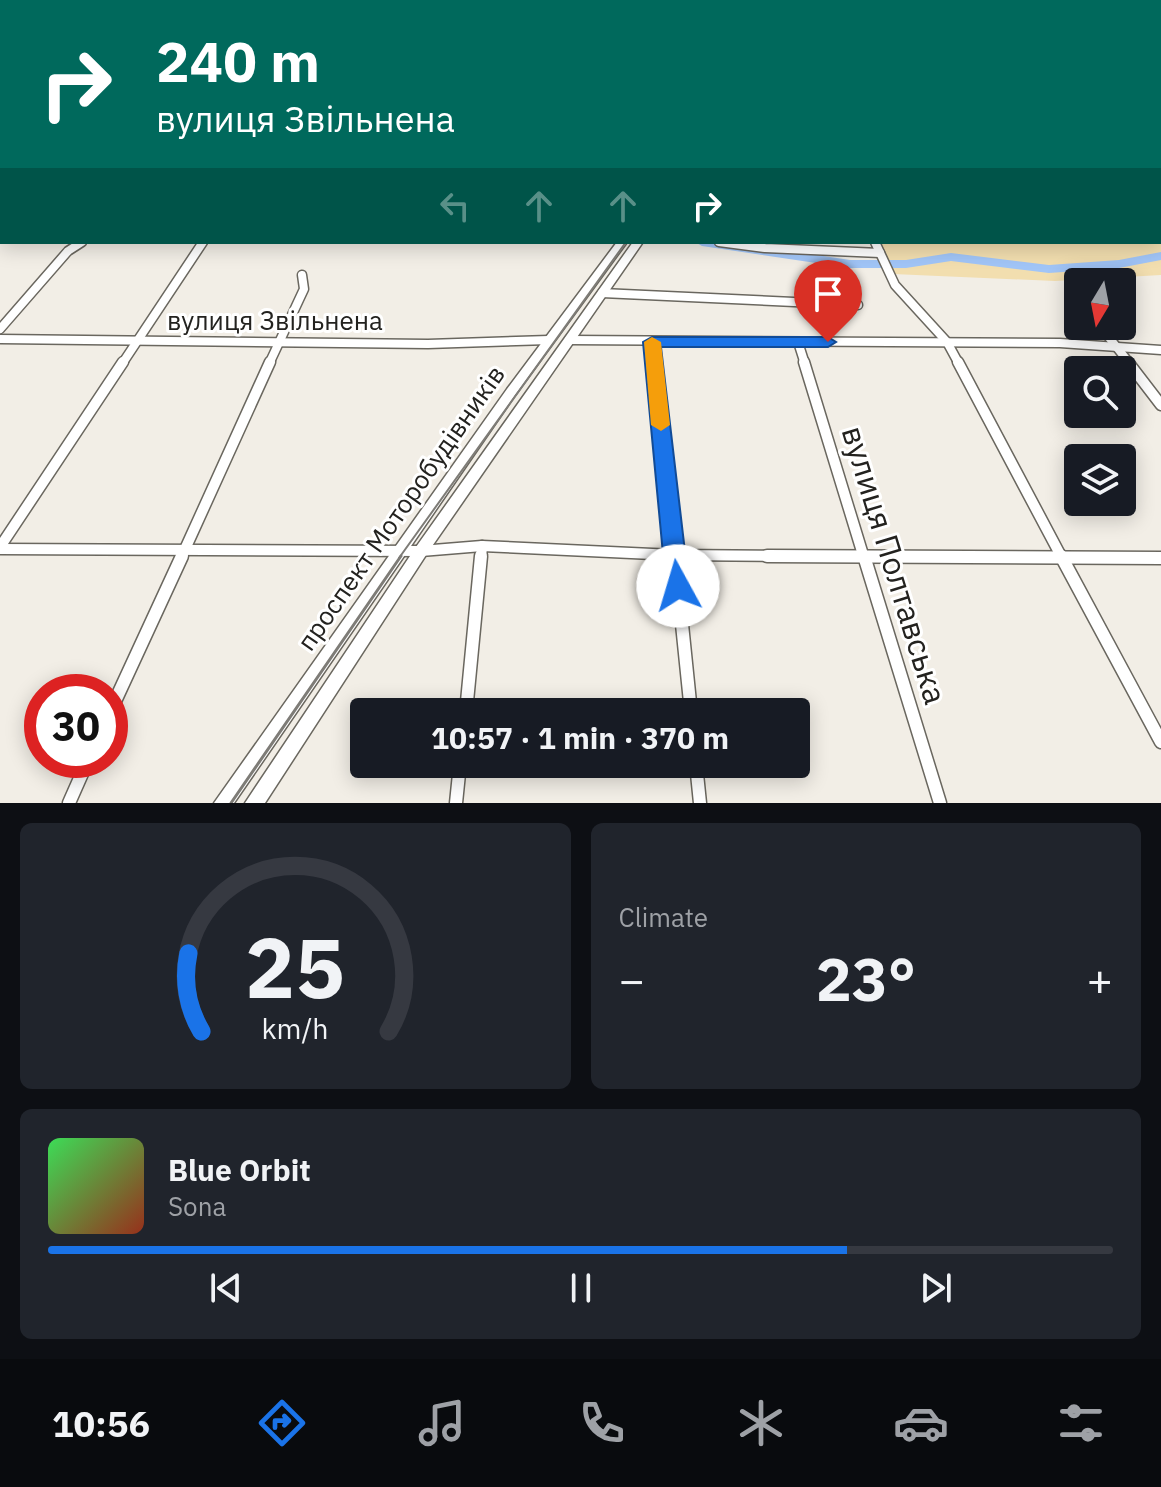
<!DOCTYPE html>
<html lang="en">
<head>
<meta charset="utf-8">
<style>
	:root { --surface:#171b24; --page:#20242c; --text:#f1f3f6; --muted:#9ea1a6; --line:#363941; --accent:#1a73e8 }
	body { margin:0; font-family:"IBM Plex Sans",sans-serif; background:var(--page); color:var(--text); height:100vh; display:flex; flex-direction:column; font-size:30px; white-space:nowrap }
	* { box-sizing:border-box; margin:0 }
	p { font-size:26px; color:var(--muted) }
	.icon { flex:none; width:44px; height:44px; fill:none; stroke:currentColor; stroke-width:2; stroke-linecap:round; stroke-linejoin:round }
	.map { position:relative; height:803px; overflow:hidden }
	.details { display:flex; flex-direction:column; gap:20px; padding:20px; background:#0d0f14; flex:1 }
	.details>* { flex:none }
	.banner { position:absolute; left:0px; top:0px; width:1162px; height:244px; box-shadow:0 4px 20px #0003; background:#00695c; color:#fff; overflow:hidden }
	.needle { width:52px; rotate:190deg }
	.fabs { position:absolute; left:1064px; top:268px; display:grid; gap:16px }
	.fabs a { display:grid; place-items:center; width:72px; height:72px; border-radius:8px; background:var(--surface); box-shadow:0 4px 20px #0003; font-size:40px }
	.speed { position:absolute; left:24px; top:674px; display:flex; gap:16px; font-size:40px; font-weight:700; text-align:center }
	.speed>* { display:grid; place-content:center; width:104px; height:104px; border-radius:50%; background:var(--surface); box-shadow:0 4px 20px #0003; line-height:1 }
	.speed .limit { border:12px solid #d22; background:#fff; color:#111 }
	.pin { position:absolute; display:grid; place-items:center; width:68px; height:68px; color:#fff; margin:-82px -34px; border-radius:50% 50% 50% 0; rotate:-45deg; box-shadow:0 0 8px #0007 }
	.pin .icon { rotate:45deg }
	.me { position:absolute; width:88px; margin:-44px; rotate:354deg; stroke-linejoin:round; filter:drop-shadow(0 0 6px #0008) }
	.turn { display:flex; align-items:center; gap:28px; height:168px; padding:0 24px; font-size:36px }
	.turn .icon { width:104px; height:104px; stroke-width:2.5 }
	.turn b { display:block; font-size:56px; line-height:68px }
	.lanes { display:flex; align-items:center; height:76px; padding:0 24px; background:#0003; justify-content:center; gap:40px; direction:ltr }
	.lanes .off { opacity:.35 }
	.big { font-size:60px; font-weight:800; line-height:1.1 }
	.details .card { flex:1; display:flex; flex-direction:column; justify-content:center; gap:12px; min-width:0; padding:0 28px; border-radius:12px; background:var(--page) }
	.details .dial { align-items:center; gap:0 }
	.dial svg { height:208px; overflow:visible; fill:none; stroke:var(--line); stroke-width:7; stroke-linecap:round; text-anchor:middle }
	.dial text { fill:var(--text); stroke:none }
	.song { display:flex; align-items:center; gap:24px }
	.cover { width:96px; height:96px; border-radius:12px; background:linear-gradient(135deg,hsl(130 70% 55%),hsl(10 70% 35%)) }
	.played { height:8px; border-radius:4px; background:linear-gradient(90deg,var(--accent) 75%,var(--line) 75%) }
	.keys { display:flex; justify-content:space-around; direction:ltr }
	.heat { display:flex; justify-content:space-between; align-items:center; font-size:44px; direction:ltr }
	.details .tiles { flex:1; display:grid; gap:20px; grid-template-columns:1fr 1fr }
	.card:last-child { grid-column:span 2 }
	.trip { position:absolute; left:350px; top:698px; width:460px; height:80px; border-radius:8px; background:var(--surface); box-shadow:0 4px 20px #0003; font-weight:800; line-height:80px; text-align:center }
	.dock { display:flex; height:128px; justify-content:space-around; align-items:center; background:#090b0e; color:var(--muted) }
	.dock .icon { width:56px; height:56px }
	.dock .current { color:var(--accent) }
	.dock b { font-size:36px; color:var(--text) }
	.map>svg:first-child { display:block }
	.green { fill:#f2deaf }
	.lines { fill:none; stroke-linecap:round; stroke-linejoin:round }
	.river { fill:#a1c5f7; fill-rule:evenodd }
	.street-far2-casing { stroke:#6a675f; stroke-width:11 }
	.street-far1-casing { stroke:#6a675f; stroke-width:13 }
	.street-casing { stroke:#6a675f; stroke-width:15 }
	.secondary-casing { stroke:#6a675f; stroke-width:3 }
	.street-far2 { stroke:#fff; stroke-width:8 }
	.street-far1 { stroke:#fff; stroke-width:10 }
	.street { stroke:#fff; stroke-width:12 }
	.secondary { fill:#fff; fill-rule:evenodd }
	.tram-far1 { stroke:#7e7c77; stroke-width:2 }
	.tram { stroke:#7e7c77; stroke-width:3 }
	.rail { stroke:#7e7c77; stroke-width:2; stroke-dasharray:7 7; stroke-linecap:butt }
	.secondary-bridge-casing { stroke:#6a675f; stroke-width:8; stroke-linecap:butt }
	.secondary-bridge { stroke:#fff; stroke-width:6 }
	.route { fill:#1a73e8; stroke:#114b97; stroke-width:2 }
	.slow { fill:#f59e0b }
	.labels { text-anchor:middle; stroke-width:6; stroke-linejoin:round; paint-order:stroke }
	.street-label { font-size:26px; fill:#23221f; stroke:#fff }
	.near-street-label { font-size:32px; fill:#23221f; stroke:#fff }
</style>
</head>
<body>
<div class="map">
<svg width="1161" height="803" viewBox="0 0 1161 803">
	<rect width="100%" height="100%" fill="#f2eee6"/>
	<polygon class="green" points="1161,157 1161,275 1055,281 893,274 878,242 1160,242"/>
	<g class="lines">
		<g class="river">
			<polygon points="2,196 2,204 0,205 0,197"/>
			<polygon points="695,242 731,242 850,260 906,260 951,253 1049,265 1119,260 1161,252 1161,260 1119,268 1049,273 951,261 906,268 850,268 702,246"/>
		</g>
		<defs>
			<g id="street-far2">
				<polyline points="719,242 765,248 880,253"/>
				<polyline points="875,242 895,285 947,342 959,364"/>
				<polyline points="602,293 858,305"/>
				<polyline points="1100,326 1130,364"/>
				<polyline points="0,329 68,251 82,242"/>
				<polyline points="0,339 428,344 549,340"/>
				<polyline points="569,340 1060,343 1161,350"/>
				<polyline points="652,342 654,364"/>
				<polyline points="798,342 805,364"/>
				<polyline points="122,364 203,242"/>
				<polyline points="269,364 304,289 302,275"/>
			</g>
			<g id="street-far1">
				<polyline points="654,362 675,558"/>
				<polyline points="804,362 864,558"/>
				<polyline points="958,362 1062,558"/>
				<polyline points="1128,362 1161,405"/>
				<polyline points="0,547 123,362"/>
				<polyline points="0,549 421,551 482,546 674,555 1092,558"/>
				<polyline points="181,558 270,362"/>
				<polyline points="481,558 482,546"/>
			</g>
			<g id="street">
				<polyline points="675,556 691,712"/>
				<polyline points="767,556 1161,558"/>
				<polyline points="864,556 940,803"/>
				<polyline points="1061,556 1161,742"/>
				<polyline points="110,712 182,556"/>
				<polyline points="466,712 481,556"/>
				<polyline points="696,764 700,803"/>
				<polyline points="69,803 88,760"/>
				<polyline points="456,803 460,764"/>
			</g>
			<g id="secondary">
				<polygon points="52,0 59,0 61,2 54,2"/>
				<polygon points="858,0 864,0 863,2 857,2"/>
				<polygon points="971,0 1044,0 1062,2 989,2"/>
				<rect x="1160" y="3" width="1" height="4"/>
				<rect x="0" y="26" width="2" height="4"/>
				<rect x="0" y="59" width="2" height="4"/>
				<rect x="1160" y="90" width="1" height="4"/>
				<rect x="0" y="130" width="2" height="4"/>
				<polygon points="617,242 627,242 515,395 234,803 214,803 507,389"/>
				<polygon points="633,242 643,242 426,555 265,803 245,803 416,547"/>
			</g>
		</defs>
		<use href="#street-far2" class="street-far2-casing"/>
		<use href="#street-far1" class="street-far1-casing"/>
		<use href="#street" class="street-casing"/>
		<use href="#secondary" class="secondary-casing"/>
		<use href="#street-far2" class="street-far2"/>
		<use href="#street-far1" class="street-far1"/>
		<use href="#street" class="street"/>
		<use href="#secondary" class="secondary"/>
		<g class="tram-far1">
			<polyline points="51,0 55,2"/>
			<polyline points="103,2 114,0"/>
			<polyline points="399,558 626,242"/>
		</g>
		<polyline class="tram" points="231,803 401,556"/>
		<polyline class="rail" points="37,2 49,0"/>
		<defs>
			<polyline id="secondary-bridge" points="45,0 48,2"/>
		</defs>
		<use href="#secondary-bridge" class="secondary-bridge-casing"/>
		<use href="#secondary-bridge" class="secondary-bridge"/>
	</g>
	<polygon class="route" points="652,337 828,337 836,342 828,347 661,347 689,586 686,593 678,595 670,593 666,586 643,342"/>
	<polygon class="slow" points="652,337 661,342 670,425 661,431 651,425 644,342"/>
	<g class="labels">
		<g class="street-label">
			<text x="275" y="330">вулиця Звільнена</text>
			<text transform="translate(401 508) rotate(-55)" y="9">проспект Моторобудівників</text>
		</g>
		<g class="near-street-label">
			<text transform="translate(894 565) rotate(73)" y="11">вулиця Полтавська</text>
		</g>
	</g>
</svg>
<div class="fabs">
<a><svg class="needle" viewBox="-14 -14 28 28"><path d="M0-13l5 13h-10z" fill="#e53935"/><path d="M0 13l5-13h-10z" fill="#9ea1a6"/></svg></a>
<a><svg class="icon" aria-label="search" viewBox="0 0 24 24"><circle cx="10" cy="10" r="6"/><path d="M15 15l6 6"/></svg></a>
<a><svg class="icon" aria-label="layers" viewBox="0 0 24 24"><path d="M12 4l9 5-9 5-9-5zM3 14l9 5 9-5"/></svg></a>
</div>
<div class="speed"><div class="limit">30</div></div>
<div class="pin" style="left:828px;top:342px;background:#d93025"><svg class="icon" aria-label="arrive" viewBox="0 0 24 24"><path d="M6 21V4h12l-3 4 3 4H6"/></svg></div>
<svg class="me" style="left:678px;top:586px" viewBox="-20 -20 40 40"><circle r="19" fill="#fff"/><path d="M0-13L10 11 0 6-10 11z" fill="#1a73e8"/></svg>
<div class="trip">10:57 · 1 min · 370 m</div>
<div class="banner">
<div class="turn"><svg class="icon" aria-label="right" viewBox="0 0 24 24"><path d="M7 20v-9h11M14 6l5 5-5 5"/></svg><div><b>240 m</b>вулиця Звільнена</div></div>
<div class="lanes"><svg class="icon off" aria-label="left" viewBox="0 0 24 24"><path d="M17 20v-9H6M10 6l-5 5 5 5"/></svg><svg class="icon off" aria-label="ahead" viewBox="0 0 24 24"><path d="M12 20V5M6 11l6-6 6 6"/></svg><svg class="icon off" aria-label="ahead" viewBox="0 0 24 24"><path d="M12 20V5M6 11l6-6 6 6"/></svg><svg class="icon" aria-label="right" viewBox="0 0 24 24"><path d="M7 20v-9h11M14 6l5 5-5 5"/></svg></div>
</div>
</div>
<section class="details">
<div class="tiles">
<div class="card dial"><svg viewBox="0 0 100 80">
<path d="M14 69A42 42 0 1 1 86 69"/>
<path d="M14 69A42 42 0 0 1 9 39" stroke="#1a73e8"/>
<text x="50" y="56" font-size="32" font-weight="700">25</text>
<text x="50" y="72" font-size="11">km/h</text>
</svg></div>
<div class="card"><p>Climate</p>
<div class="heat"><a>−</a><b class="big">23°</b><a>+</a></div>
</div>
<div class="card">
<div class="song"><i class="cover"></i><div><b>Blue Orbit</b><p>Sona</p></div></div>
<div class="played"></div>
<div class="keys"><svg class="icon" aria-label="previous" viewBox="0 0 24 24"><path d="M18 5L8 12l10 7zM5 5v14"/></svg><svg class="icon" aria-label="pause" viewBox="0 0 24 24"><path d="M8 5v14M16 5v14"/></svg><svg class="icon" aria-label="next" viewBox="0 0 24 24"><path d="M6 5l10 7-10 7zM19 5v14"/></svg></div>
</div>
</div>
</section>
<nav class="dock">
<b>10:56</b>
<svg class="icon current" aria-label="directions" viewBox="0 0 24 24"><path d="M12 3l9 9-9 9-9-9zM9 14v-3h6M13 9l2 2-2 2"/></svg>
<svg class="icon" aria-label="music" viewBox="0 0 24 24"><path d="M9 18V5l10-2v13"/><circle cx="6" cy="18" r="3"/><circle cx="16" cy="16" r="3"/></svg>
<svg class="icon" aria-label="phone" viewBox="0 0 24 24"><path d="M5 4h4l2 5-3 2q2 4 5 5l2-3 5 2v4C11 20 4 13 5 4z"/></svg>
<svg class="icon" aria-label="climate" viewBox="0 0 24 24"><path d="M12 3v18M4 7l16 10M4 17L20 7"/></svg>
<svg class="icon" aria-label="car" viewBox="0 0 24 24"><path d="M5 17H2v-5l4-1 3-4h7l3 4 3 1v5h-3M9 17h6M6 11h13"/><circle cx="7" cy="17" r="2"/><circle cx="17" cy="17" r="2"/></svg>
<svg class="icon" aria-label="filters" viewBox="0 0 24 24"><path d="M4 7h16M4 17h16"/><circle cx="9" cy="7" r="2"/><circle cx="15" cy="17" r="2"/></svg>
</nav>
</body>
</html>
